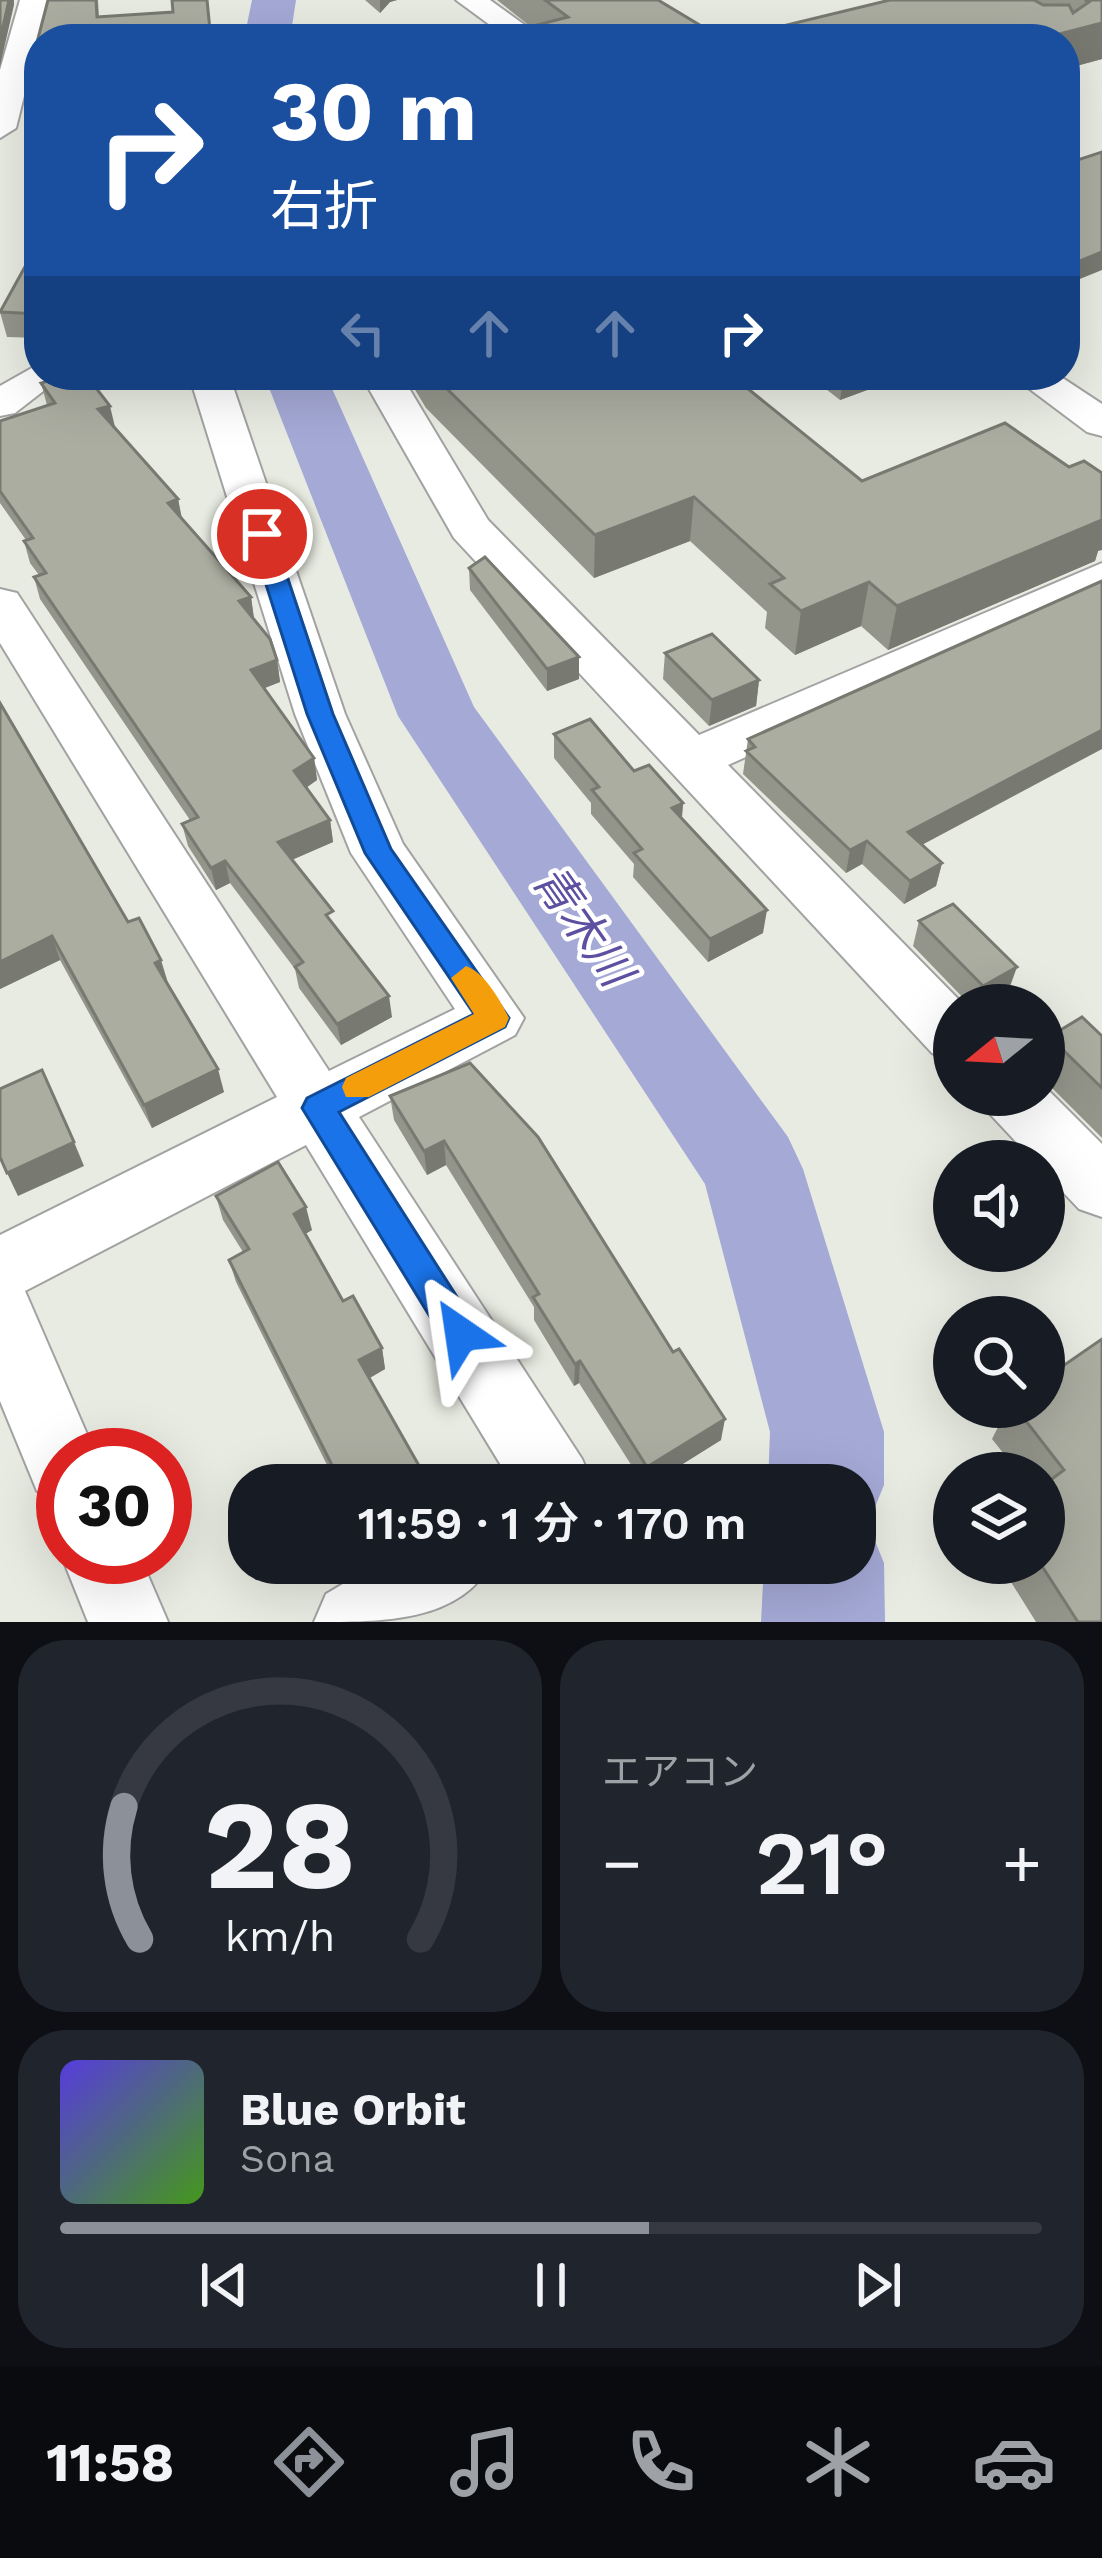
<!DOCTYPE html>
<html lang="ja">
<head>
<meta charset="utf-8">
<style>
	:root { --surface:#171b24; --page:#20242c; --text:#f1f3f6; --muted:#9ea1a6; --line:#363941; --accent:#8c9099 }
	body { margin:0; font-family:"Work Sans","Noto Sans JP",sans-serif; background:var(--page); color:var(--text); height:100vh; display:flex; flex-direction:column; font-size:45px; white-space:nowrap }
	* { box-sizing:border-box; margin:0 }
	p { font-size:39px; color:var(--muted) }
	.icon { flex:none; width:66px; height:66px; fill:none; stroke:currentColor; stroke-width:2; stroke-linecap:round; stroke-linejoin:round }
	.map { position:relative; height:1622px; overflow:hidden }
	.sheet { display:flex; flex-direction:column; gap:18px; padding:18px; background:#0d0f14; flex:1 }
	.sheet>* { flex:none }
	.hud { position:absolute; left:24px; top:24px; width:1056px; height:366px; border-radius:48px; box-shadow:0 12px 48px #0002; background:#1a4fa0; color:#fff; overflow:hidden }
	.needle { width:78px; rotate:252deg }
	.fabs { position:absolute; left:933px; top:984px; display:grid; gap:24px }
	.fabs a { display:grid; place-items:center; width:132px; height:132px; border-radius:50%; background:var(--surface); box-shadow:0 12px 48px #0002; font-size:60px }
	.speed { position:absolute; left:36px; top:1428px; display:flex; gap:24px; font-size:60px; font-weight:700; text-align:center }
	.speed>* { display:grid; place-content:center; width:156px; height:156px; border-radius:50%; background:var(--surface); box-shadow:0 12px 48px #0002; line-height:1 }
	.speed .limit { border:18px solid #d22; background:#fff; color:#111 }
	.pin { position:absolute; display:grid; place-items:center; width:102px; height:102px; color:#fff; margin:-51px; border:6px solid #fff; border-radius:50%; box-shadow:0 3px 12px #0007 }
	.me { position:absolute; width:132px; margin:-66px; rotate:328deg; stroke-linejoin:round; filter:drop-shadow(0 0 9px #0008) }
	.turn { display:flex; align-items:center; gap:42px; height:252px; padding:0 48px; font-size:54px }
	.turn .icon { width:156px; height:156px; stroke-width:2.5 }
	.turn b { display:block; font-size:84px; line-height:102px }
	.lanes { display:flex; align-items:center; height:114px; padding:0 48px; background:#0003; justify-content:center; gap:60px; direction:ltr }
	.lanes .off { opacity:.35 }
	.big { font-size:90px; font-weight:600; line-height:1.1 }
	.sheet .card { flex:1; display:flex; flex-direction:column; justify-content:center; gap:18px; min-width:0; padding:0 42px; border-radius:48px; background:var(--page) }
	.sheet .dial { align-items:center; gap:0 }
	.dial svg { height:312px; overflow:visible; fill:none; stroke:var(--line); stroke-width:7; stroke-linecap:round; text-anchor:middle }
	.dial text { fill:var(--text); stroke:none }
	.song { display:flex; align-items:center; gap:36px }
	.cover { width:144px; height:144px; border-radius:18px; background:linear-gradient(135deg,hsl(250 70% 55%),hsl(100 70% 35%)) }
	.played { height:12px; border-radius:6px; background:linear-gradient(90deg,var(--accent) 60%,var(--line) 60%) }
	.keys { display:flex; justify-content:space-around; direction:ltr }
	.heat { display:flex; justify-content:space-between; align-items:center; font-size:66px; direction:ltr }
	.sheet .tiles { flex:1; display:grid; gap:18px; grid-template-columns:1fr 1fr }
	.card:last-child { grid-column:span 2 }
	.trip { position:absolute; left:228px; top:1464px; width:648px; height:120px; border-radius:48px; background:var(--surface); box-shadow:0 12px 48px #0002; font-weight:600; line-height:120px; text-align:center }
	.dock { display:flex; height:192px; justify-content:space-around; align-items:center; background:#090b0e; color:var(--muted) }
	.dock .icon { width:84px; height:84px }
	.dock .on { color:var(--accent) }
	.dock b { font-size:54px; color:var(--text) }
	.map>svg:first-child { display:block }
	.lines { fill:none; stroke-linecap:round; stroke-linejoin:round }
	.river { fill:#a4a9d6; fill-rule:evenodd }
	.minor-casing { stroke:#a2a2a2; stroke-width:4 }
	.minor { fill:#fff; fill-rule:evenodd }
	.wall { fill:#94958a }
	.shaded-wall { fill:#787971 }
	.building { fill:#acada1; stroke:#787971; stroke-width:3 }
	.route { fill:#1a73e8; stroke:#114b97; stroke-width:3 }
	.slow { fill:#f59e0b }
	.labels { text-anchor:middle; stroke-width:9; stroke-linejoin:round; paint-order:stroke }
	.water-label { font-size:45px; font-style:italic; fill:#5e50a1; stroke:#fff }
</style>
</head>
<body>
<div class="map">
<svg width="1102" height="1622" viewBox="0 0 1102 1622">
	<rect width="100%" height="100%" fill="#e8ebe1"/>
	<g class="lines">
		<g class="river">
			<polygon points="252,0 296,0 290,39 244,39"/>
			<polygon points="264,375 326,375 474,707 788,1137 803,1169 884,1432 884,1485 868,1524 884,1563 885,1622 761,1622 764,1563 855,1563 855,1485 768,1485 770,1432 705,1184 398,716"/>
		</g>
		<defs>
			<g id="minor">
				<polygon points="20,0 48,0 16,128 0,138 0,70"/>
				<polygon points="456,0 490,0 544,39 509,39"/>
				<polygon points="39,364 39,375 64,375 15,413 0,416 0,386"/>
				<polygon points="189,375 229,375 345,714 403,844 524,1018 515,1035 359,1117 582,1459 593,1485 513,1485 306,1145 25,1291 96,1455 63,1455 63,1502 37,1491 0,1401 0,1235 277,1097 0,643 0,589 17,593 329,1071 455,1009 351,853 295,714"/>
				<polygon points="361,375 401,375 488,520 699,735 1102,563 1102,596 728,765 964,1005 954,1005 954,1060 932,1053 454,538"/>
				<polygon points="1011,375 1058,375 1102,404 1102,436 1087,432"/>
				<polygon points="1044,1086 1102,1144 1102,1217 1079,1209 1044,1172 1044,1161 1034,1161 990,1114 981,1095 1044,1095"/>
				<polygon points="62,1557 140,1557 168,1622 88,1622"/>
				<path d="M378,1563H491C460,1622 382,1622 314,1622L326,1594Z"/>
			</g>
		</defs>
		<use href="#minor" class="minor-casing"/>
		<use href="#minor" class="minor"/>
	</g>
	<g class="wall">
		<polygon points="48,0 98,0 99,17 173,12 172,0 208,0 211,39 39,39 39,84 32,84 29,73"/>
		<polygon points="365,0 397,0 390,2 380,13"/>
		<polygon points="497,0 658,0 723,39 510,39 510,32 531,27"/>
		<polygon points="890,0 1102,0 1102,59 1065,69"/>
		<polygon points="39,254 39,338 7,337 0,312"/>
		<polygon points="410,375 704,375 862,481 1098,551 1095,561 888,650 861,626 795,655 765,628 767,612 690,541 594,578 426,408 411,383"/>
		<polygon points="808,375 908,375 840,400"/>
		<polygon points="41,383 114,427 178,499 182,518 251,597 254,619 277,660 280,682 264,688 314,758 317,780 306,788 330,820 333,842 292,860 392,1017 341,1045 299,988 295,969 230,883 216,890 188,846 182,824 190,820 40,599 34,577 39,575 30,563 24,541 26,540 0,503 0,421 47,405"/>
		<polygon points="469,568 579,679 547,691 470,590"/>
		<polygon points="665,653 759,680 756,706 709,726 663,679"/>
		<polygon points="0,703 128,922 168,983 224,1092 152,1128 60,960 0,989"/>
		<polygon points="554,734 634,771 683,803 682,818 763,933 708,962 633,877 634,864 591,814 591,803 554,758"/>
		<polygon points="748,739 922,845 942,863 936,886 904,904 862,864 846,873 743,774"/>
		<polygon points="919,921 1008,992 986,1005 970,1005 913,946"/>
		<polygon points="1102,1036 1102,1138 1047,1083 1044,1084 1044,1039"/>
		<polygon points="470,1063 721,1440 649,1485 644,1485 579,1383 574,1386 534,1320 534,1307 446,1165 427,1175 394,1120 390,1096"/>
		<polygon points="216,1196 312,1230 305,1234 343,1301 382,1348 385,1369 369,1378 430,1485 337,1485 236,1282 229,1260 243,1252 223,1220"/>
		<polygon points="1102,1339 1102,1622 1036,1622 999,1563 1044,1563 1044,1473 1019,1473 992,1439 1008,1407 1044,1407"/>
	</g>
	<g class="shaded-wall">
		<polygon points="9,0 14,0 14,5 0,66 0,40"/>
		<polygon points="380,0 397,0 390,2 380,13"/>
		<polygon points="1102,23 1102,59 1065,69 1065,39 1040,39"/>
		<polygon points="1102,252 1102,270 1065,285 1065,267"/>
		<polygon points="844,375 908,375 840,400"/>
		<polygon points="110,406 115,427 98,409"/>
		<polygon points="694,497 690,541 594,578 595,535"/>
		<polygon points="178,499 182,521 168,503"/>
		<polygon points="1102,511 1102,550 1098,551 1095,561 888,650 897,606"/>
		<polygon points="869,582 861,626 795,655 801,611"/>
		<polygon points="251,597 254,619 239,601"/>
		<polygon points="579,657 579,679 547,691 547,669"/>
		<polygon points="277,660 280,682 255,692 251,670"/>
		<polygon points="759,680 756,706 709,726 712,700"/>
		<polygon points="1102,730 1102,749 903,855 908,832"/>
		<polygon points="314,758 317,780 298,793 294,771"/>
		<polygon points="683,803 681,827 672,808"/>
		<polygon points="330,820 333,842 282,864 278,842"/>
		<polygon points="867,841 862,864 846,873 850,850"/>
		<polygon points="225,861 230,883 216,890 211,868"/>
		<polygon points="942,863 936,886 904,904 910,881"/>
		<polygon points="767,910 763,933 708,962 710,939"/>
		<polygon points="52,936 60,960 0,989 0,962"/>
		<polygon points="161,960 168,983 161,986 155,963"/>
		<polygon points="1017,967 1008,992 986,1005 977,1005 983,986"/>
		<polygon points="389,996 392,1017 341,1045 337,1024"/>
		<polygon points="1061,1048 1047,1083 1044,1084 1044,1075 1054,1050"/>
		<polygon points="218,1069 224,1092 152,1128 144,1105"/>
		<polygon points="444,1141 446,1165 427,1175 424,1151"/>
		<polygon points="74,1142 84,1166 18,1196 7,1173"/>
		<polygon points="306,1207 312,1230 300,1237 294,1214"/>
		<polygon points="382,1348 385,1369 363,1382 359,1360"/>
		<polygon points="580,1361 579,1383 574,1386 575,1364"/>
		<polygon points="725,1419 721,1440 649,1485 645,1485 647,1467"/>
	</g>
	<g class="building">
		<polygon points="0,0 9,0 0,40"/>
		<polygon points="48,0 96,0 97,17 173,12 172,0 207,0 210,30 200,31 200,39 39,39 39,72 29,73"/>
		<polygon points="545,0 658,0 723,39 521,39 510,32 568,17"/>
		<polygon points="890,0 1034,0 1043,5 1069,5 1073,13 1089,2 1085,0 1102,0 1102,23 1040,39 729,39"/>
		<polygon points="1102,152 1102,252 1065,267 1065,164"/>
		<polygon points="32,254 39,254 39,314 0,312"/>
		<polygon points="69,375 86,375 110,406 98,409 178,499 168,503 251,597 239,601 270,639 277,660 251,670 314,758 294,771 330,820 278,842 333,911 326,915 389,996 337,1024 295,967 303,962 225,861 211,868 182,824 198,817 34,577 46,573 24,541 33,538 0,491 0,421 55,403 41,383"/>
		<polygon points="433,375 704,375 708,379 719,375 731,375 862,481 1005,423 1069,467 1084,461 1102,473 1102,520 897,606 869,582 801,611 770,584 784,578 694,497 595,535"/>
		<polygon points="485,557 579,657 547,669 469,568"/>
		<polygon points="1102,581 1102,730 908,832 942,863 910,881 867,841 850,850 746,751 755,747 748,739"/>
		<polygon points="712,634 759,680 712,700 665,653"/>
		<polygon points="0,703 128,922 139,918 161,960 155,963 218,1069 144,1105 52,936 0,962"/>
		<polygon points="590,719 634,771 649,765 683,803 672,808 767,910 710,939 634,853 642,849 592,790 599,787 554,734"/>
		<polygon points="953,904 1017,967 983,986 919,921"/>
		<polygon points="1082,1017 1102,1036 1102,1088 1061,1048 1054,1050 1044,1040"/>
		<polygon points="470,1063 538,1137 673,1352 679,1349 725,1419 647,1467 580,1361 575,1364 533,1297 539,1294 444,1141 424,1151 390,1096"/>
		<polygon points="42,1070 74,1142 7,1173 0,1157 0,1089"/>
		<polygon points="278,1162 306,1207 294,1214 343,1301 353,1296 382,1348 359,1360 430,1485 342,1485 229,1260 249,1249 216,1196"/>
		<polygon points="1102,1339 1102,1622 1078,1622 1040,1563 1044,1563 1044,1485 1064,1470 1015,1407 1044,1407 1044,1379"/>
	</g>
	<polygon class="route" points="262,527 273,534 333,714 391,849 509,1018 505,1027 339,1112 473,1322 479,1334 473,1346 461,1351 448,1346 302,1108 307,1098 474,1014 365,853 307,714 250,534"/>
	<path class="slow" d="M466,966C485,973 500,1000 509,1018L505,1027L369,1097H346L342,1087L346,1078L474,1014L451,978Z"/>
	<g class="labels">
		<g class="water-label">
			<text transform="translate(583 925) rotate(55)" y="16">青木川</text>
		</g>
	</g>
</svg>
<div class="fabs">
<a><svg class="needle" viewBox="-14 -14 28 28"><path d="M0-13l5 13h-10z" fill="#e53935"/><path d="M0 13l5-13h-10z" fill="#9ea1a6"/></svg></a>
<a><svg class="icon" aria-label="sound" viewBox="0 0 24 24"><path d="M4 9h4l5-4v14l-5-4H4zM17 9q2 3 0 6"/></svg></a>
<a><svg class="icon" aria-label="search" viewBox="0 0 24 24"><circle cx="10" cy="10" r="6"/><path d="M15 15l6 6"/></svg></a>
<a><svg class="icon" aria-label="layers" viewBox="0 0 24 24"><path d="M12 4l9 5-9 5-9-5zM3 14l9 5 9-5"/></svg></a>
</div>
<div class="speed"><div class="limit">30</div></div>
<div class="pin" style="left:262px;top:534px;background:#d93025"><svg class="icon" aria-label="arrive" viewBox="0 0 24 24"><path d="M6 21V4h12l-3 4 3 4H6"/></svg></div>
<svg class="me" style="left:461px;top:1334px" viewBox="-20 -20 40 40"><path d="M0-17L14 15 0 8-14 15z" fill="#1a73e8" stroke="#fff" stroke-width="4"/></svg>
<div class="trip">11:59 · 1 分 · 170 m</div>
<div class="hud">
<div class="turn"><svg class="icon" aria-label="right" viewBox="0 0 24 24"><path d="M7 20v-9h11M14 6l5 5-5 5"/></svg><div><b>30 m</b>右折</div></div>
<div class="lanes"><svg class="icon off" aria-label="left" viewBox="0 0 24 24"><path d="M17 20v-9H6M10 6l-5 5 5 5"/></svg><svg class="icon off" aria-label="ahead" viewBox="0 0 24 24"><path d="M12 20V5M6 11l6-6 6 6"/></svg><svg class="icon off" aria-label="ahead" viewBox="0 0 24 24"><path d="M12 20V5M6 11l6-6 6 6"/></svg><svg class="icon" aria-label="right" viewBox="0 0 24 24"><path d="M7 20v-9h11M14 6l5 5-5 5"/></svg></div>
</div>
</div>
<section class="sheet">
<div class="tiles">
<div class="card dial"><svg viewBox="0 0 100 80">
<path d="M14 69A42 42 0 1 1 86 69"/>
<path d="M14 69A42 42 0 0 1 10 35" stroke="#8c9099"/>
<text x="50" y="56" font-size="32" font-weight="700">28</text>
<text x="50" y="72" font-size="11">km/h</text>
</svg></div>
<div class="card"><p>エアコン</p>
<div class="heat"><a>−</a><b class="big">21°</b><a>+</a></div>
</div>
<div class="card">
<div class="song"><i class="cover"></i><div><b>Blue Orbit</b><p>Sona</p></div></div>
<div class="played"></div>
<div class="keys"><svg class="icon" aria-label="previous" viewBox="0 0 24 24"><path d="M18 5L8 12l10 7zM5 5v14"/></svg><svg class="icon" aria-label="pause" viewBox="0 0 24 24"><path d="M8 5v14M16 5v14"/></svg><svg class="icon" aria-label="next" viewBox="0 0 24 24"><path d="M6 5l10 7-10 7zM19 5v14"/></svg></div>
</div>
</div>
</section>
<nav class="dock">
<b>11:58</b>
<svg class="icon on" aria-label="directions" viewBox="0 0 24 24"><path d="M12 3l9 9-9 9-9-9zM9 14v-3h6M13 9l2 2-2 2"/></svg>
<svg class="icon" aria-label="music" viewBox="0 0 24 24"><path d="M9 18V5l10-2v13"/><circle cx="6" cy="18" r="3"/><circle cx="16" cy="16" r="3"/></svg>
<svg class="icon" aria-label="phone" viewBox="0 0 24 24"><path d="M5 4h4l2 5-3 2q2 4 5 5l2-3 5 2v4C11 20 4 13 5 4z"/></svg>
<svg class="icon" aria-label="climate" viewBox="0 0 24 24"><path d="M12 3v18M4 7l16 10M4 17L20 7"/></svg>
<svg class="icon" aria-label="car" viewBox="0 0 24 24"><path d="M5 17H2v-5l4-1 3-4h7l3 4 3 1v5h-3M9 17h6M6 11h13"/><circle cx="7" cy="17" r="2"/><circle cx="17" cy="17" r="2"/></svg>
</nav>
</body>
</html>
